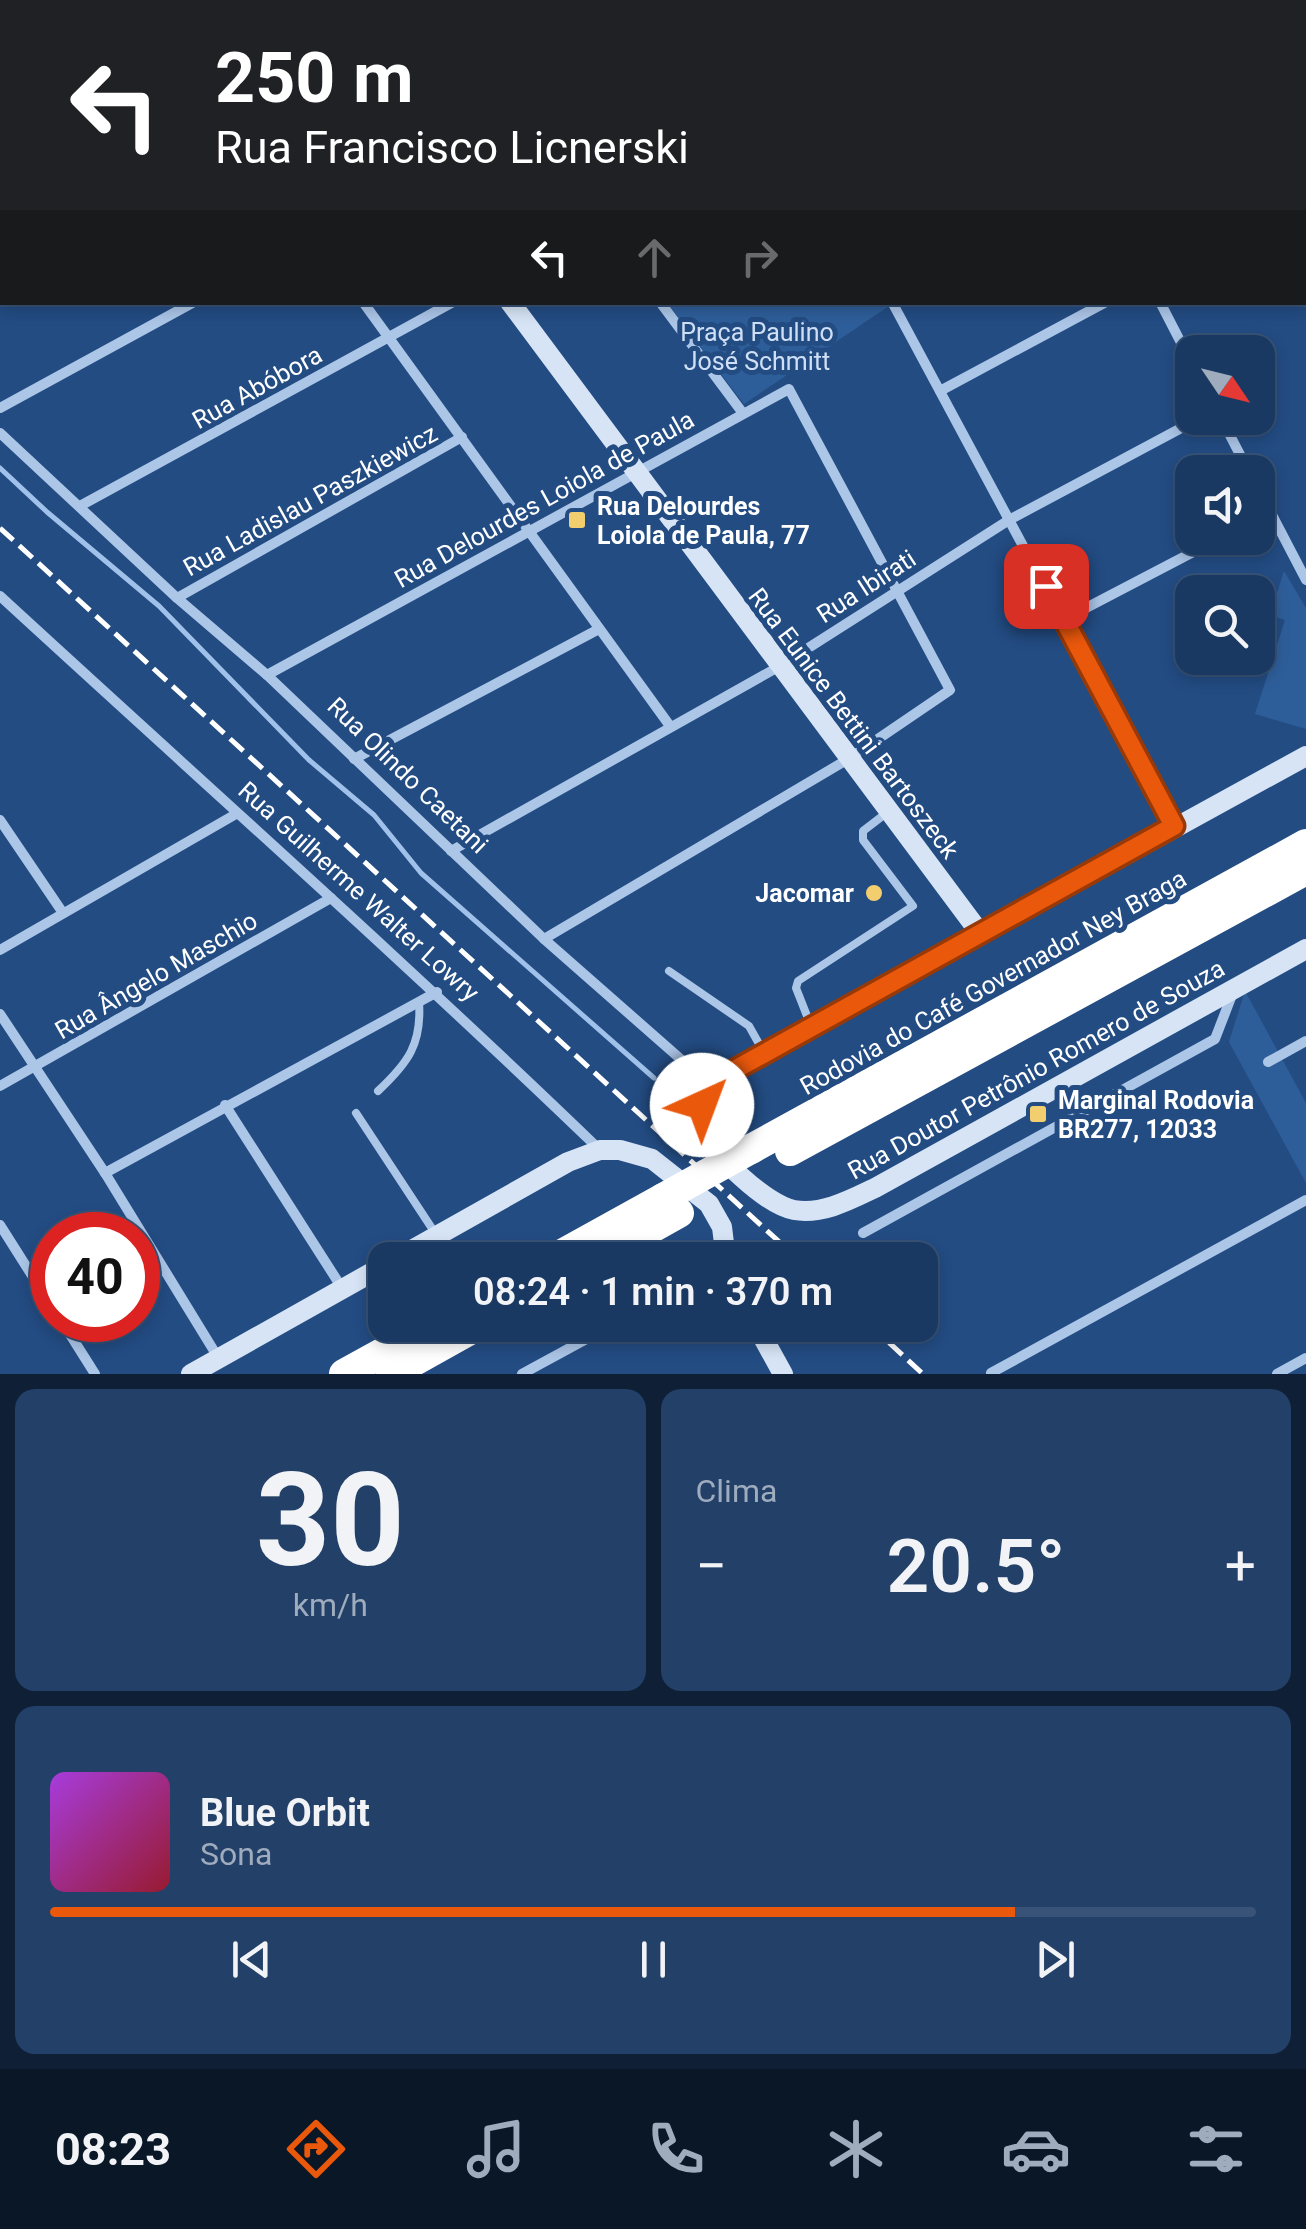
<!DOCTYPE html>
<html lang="pt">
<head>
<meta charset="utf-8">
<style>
	:root { --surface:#1a3962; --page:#234068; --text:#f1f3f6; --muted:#9facbe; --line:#385377; --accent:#ea580c }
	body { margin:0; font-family:Roboto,sans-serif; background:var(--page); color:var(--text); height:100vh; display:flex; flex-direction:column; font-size:38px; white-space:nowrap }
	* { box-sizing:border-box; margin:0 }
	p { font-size:32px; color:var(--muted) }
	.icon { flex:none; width:55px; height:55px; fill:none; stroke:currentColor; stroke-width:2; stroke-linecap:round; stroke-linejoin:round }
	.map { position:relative; height:1374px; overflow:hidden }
	.drawer { display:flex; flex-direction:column; gap:15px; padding:15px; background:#0e1f36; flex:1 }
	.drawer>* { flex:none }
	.guide { position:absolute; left:0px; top:0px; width:1308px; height:305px; box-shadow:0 5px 15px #0003,0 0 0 2px var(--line); background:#202124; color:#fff; overflow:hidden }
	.needle { width:65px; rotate:125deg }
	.fabs { position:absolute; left:1175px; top:335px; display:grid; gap:20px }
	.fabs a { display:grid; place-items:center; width:100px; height:100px; border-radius:20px; background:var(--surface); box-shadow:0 5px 15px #0003,0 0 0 2px var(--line); font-size:50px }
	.speed { position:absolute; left:30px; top:1212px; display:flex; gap:20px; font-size:50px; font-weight:700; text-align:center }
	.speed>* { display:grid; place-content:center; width:130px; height:130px; border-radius:50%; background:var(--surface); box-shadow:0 5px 15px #0003,0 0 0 2px var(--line); line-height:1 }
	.speed .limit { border:15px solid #d22; background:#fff; color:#111 }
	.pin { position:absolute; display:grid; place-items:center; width:85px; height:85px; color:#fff; margin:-42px; border-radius:20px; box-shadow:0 5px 15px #0006 }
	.me { position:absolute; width:110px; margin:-55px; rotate:43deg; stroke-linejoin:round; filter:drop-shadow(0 0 8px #0008) }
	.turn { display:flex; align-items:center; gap:35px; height:210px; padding:0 50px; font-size:45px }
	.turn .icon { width:130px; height:130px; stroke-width:2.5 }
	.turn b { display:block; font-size:70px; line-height:85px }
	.lanes { display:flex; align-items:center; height:95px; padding:0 50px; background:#0003; justify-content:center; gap:50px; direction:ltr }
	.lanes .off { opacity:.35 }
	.big { font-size:75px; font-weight:600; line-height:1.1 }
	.drawer .widget { flex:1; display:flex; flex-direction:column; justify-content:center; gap:15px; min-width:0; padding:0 35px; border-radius:20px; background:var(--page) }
	.drawer .dial { align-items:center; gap:0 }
	.dial b { font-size:130px; line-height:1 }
	.song { display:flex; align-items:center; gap:30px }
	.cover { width:120px; height:120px; border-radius:15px; background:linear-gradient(135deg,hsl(280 70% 55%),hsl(350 70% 35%)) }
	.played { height:10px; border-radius:5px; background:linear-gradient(90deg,var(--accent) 80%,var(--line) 80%) }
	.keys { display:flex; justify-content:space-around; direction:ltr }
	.heat { display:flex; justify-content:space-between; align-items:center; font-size:55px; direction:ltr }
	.drawer .tiles { flex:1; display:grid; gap:15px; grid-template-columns:1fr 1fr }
	.widget:last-child { grid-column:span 2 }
	.trip { position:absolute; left:368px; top:1242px; width:570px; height:100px; border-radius:20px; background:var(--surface); box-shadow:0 5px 15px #0003,0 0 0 2px var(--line); font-weight:600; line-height:100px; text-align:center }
	.tab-bar { display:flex; height:160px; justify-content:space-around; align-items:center; background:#0a1727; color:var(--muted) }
	.tab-bar .icon { width:70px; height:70px }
	.tab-bar .active { color:var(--accent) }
	.tab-bar b { font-size:45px; color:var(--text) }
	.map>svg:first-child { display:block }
	.green { fill:#2e5e9a }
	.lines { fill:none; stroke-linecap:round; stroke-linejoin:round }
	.stream { stroke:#a0c1e9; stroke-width:5 }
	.lane { stroke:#acc6e8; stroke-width:8 }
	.street { stroke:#acc6e8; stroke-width:10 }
	.secondary { stroke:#d6e4f6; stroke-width:20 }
	.highway { stroke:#fff; stroke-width:30 }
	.rail { stroke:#fff; stroke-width:5; stroke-dasharray:18 8; stroke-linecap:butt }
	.highway-bridge { stroke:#fff; stroke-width:30 }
	.route-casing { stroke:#983908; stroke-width:25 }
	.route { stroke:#ea580c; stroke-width:18 }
	.poi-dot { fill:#f2ce6f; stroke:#234c83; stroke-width:4 }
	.labels { text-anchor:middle; stroke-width:10; stroke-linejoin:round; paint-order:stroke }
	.park-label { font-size:25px; fill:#cfe0f6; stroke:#234c83 }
	.street-label { font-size:25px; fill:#fff; stroke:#234c83 }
	.poi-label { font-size:25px; font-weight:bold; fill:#fff; stroke:#234c83; text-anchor:start }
</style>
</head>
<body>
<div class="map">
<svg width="1306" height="1374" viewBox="0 0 1306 1374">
	<rect width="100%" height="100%" fill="#234c83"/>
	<g class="green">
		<polygon points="887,302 889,306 744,404 666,303"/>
		<polygon points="1284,571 1306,608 1306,729 1255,714 1285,620 1270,615"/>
		<polygon points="1245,991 1306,1103 1306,1183 1229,1042"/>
	</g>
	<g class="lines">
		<polyline class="stream" points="0,468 47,512 159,606 309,760 374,815 421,873 654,1078"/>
		<g class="lane">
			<polyline points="669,971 749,1026 763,1051"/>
			<polyline points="811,1026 796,988 798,981 913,906 863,840 863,831 889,811"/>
			<path d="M378,1091C408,1063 422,1044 419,1002"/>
			<polyline points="356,1113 437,1236"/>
		</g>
		<g class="street">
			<polyline points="581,0 582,2"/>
			<polyline points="735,0 736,2"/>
			<polyline points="871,0 873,2"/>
			<polyline points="1001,0 1002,2"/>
			<polyline points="1180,0 1181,2"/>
			<polyline points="28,2 32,0"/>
			<polyline points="486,2 490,0"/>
			<polyline points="0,18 2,17"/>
			<polyline points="0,151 2,149"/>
			<polyline points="0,202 2,206"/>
			<polyline points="1305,229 1306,229"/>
			<polyline points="1305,239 1306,241"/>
			<polyline points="0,271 2,270"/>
			<polyline points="363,302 670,726"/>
			<polyline points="660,302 742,412"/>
			<polyline points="892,302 1174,827"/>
			<polyline points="1160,302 1192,364"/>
			<polyline points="940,391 1106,302"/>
			<polyline points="0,408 194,302"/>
			<polyline points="1221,418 1249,472"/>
			<polyline points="0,433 177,598 267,675 544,939 709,1084"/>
			<polyline points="1258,488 1306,580"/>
			<polyline points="80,506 453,302"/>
			<path d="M0,596C200,780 404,961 600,1150"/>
			<polyline points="177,598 462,437"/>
			<polyline points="1063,620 1220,538"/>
			<polyline points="267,675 789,389 950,690 850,758 544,939"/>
			<polyline points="354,759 599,629"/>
			<polyline points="0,820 63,913"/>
			<polyline points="451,851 780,666 1009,520 1200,418"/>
			<polyline points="0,950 236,814"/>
			<polyline points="0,1014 105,1173 219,1359"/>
			<polyline points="1268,1062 1306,1041"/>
			<polyline points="0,1086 331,898"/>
			<polyline points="225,1105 342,1288"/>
			<polyline points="105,1173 437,992"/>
			<polyline points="0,1225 52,1307"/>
			<polyline points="863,1233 1215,1039 1232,995"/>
			<polyline points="61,1320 95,1374"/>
			<polyline points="991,1373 1306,1200"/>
			<polyline points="522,1374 612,1325"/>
			<polyline points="1277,1374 1306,1358"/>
		</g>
		<g class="secondary">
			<polyline points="284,0 285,2"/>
			<polyline points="510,302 980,933"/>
			<path d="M1306,756L709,1084C703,1099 699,1113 704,1129C712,1155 767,1205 794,1210C822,1215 850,1200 875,1188L1306,949"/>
			<polyline points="394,1260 568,1162 600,1150 620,1150 652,1159 709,1204 722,1227 726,1260"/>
			<polyline points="756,1325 783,1374"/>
			<polyline points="191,1374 385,1265"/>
		</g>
		<g class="highway">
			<polyline points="751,1149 1306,844"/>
			<polyline points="790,1151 1306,870"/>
			<polyline points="551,1260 663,1198"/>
			<polyline points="595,1260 679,1213"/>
			<polyline points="344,1374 433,1325"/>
			<polyline points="391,1374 479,1325"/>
		</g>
		<g class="rail">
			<polyline points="0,528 799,1260"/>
			<polyline points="870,1325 923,1374"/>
		</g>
		<polyline class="highway-bridge" points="663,1198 751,1149"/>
	</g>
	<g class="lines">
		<defs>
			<polyline id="route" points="702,1105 709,1084 1174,826 1046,586"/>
		</defs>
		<use href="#route" class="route-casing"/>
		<use href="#route" class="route"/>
	</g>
	<g class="poi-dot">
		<rect x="567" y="510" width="20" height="20" rx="5"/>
		<circle cx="874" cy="893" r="10"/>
		<rect x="1028" y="1104" width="20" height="20" rx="5"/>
	</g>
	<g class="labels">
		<g class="park-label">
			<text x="757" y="341">Praça Paulino<tspan x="757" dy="29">José Schmitt</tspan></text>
		</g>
		<g class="street-label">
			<text transform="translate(257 387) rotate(-29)" y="9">Rua Abóbora</text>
			<text transform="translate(544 499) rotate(-29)" y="9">Rua Delourdes Loiola de Paula</text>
			<text transform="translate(310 500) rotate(-29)" y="9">Rua Ladislau Paszkiewicz</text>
			<text transform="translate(866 586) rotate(-33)" y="9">Rua Ibirati</text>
			<text transform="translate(854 723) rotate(53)" y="9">Rua Eunice Bettini Bartoszeck</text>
			<text transform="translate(408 775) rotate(44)" y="9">Rua Olindo Caetani</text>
			<text transform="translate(359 891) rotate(42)" y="9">Rua Guilherme Walter Lowry</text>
			<text transform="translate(156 975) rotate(-30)" y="9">Rua Ângelo Maschio</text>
			<text transform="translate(993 982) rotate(-29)" y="9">Rodovia do Café Governador Ney Braga</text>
			<text transform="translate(1036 1069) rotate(-29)" y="9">Rua Doutor Petrônio Romero de Souza</text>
		</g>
		<g class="poi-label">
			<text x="597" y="515">Rua Delourdes<tspan x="597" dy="29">Loiola de Paula, 77</tspan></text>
			<text x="854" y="902" text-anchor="end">Jacomar</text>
			<text x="1058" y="1109">Marginal Rodovia<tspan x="1058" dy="29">BR277, 12033</tspan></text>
		</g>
	</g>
</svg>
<div class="fabs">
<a><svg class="needle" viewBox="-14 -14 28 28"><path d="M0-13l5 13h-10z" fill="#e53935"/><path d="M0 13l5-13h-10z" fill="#9facbe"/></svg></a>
<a><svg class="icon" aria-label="sound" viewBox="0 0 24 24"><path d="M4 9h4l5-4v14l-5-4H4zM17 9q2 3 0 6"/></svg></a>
<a><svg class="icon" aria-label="search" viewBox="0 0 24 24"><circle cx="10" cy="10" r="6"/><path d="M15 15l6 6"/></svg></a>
</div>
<div class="speed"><div class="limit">40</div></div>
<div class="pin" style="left:1046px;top:586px;background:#d93025"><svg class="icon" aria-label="arrive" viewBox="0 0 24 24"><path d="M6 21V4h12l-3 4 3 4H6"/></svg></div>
<svg class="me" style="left:702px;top:1105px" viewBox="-20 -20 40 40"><circle r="19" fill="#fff"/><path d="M0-13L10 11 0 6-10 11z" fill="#ea580c"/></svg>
<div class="trip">08:24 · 1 min · 370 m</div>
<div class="guide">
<div class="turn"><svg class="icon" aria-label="left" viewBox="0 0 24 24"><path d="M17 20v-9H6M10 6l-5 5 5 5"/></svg><div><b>250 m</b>Rua Francisco Licnerski</div></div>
<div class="lanes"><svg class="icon" aria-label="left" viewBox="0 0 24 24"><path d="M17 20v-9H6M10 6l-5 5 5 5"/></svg><svg class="icon off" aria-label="ahead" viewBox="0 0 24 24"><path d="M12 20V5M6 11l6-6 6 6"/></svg><svg class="icon off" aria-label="right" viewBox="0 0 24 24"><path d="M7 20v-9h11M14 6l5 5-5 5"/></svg></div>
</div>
</div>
<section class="drawer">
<div class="tiles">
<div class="widget dial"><b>30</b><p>km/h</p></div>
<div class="widget"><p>Clima</p>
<div class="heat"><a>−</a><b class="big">20.5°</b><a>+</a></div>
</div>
<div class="widget">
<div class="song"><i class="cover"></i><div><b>Blue Orbit</b><p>Sona</p></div></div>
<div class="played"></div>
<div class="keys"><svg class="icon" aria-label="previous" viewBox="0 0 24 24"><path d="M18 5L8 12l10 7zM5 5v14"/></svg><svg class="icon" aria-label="pause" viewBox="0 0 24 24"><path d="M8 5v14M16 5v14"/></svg><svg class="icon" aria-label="next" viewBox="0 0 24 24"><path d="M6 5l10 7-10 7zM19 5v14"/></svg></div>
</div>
</div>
</section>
<nav class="tab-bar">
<b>08:23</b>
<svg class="icon active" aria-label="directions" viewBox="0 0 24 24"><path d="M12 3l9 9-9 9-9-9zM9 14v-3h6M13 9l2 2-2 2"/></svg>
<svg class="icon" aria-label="music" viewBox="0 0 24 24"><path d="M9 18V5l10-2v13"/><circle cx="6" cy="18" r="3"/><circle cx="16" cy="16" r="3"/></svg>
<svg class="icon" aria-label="phone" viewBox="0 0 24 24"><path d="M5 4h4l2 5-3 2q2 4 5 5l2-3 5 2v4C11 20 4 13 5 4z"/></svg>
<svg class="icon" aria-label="climate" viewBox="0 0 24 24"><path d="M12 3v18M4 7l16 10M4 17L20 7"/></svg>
<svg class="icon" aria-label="car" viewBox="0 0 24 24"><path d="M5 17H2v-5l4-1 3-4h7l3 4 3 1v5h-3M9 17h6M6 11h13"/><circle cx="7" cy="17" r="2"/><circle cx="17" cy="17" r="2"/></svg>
<svg class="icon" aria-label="filters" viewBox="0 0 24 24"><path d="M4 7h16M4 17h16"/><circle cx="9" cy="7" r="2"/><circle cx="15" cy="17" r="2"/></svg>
</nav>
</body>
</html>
